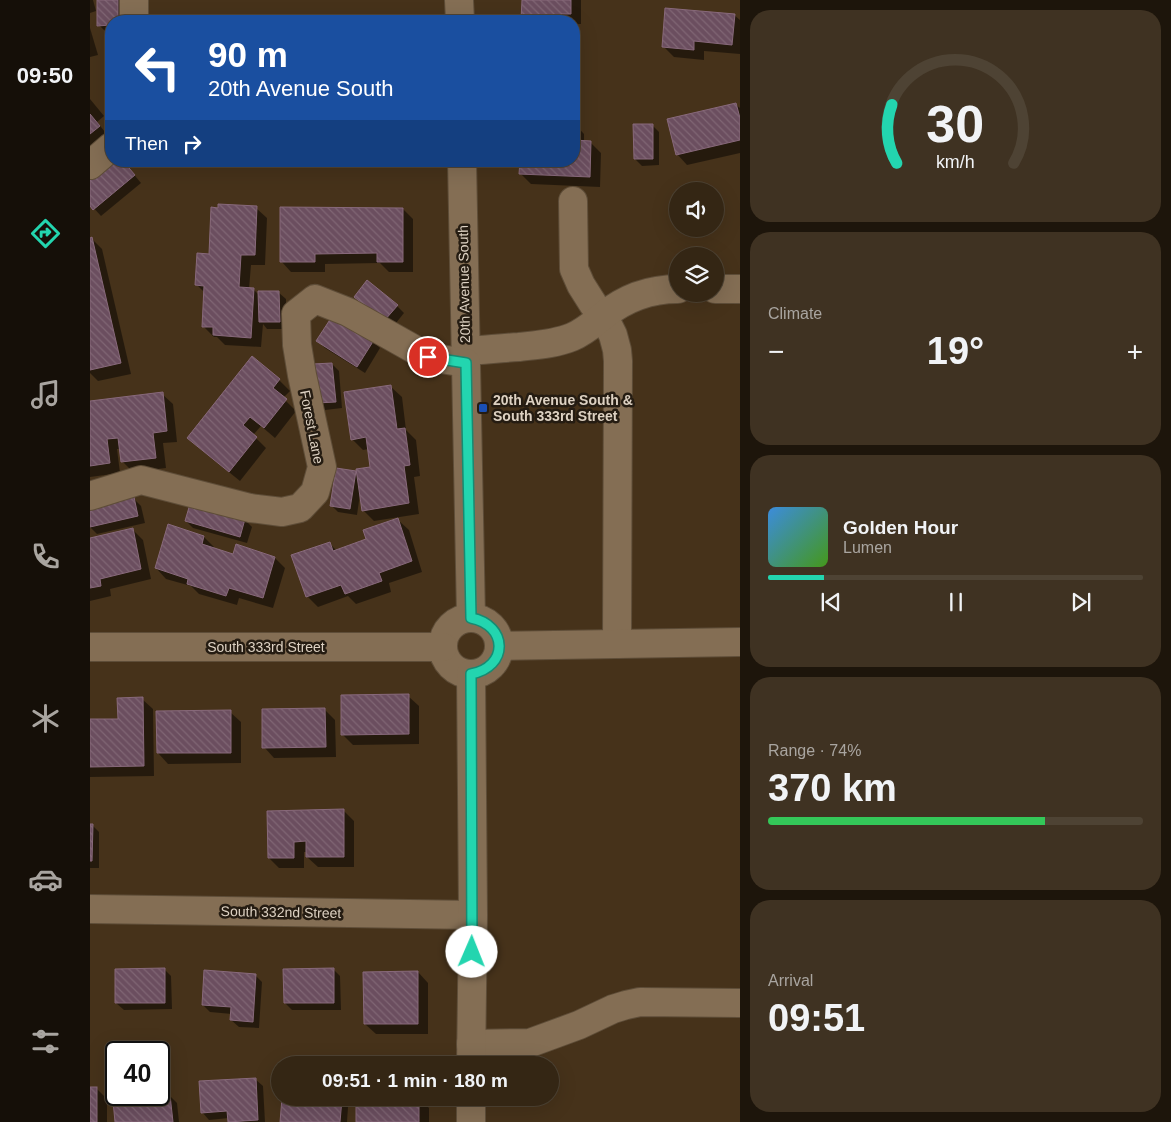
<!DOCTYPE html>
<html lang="en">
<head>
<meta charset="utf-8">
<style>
	:root { --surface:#342614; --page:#3f3222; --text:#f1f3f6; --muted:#a9a5a0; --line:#4e4334; --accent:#23d5af }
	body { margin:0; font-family:Helvetica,sans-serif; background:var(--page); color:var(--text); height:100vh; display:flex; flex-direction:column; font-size:19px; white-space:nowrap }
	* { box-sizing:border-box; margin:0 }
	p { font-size:16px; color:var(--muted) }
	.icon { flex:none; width:28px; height:28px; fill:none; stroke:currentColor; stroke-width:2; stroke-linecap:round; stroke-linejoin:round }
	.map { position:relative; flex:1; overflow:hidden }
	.panel { display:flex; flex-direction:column; gap:10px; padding:10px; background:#1d150b; width:431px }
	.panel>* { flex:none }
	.banner { position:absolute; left:15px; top:15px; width:475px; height:152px; border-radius:20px; box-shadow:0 5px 20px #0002,0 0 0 1px var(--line); background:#1a4fa0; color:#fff; overflow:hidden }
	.fabs { position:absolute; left:579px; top:182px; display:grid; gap:10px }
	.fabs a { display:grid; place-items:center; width:55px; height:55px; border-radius:50%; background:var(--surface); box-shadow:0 5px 20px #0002,0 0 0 1px var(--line); font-size:25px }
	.speed { position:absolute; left:15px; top:1041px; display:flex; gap:10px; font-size:25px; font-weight:700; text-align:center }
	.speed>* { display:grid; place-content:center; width:65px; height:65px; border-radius:50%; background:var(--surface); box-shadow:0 5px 20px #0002,0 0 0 1px var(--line); line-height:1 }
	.speed .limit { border:2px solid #111; border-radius:8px; background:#fff; color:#111 }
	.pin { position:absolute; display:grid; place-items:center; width:42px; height:42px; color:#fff; margin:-21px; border:2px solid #fff; border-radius:50%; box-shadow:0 1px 5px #0007 }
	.me { position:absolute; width:55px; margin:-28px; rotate:1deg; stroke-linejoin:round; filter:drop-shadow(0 0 4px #0008) }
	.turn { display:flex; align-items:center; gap:18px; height:105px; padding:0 20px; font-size:22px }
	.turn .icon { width:65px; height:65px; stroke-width:2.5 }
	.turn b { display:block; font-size:35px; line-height:42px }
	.then { display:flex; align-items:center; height:48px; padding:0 20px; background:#0003; gap:10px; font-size:19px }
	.big { font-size:38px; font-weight:700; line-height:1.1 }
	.panel .card { flex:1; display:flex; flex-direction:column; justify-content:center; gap:8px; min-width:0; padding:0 18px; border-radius:20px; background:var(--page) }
	.panel .dial { align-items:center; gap:0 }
	.dial svg { height:130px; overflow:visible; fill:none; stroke:var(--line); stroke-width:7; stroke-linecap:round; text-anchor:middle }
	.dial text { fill:var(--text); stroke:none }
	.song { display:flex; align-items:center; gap:15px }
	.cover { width:60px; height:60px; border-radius:8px; background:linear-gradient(135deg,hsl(210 70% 55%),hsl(100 70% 35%)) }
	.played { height:5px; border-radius:2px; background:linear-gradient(90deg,var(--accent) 15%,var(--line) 15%) }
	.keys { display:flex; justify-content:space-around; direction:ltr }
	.heat { display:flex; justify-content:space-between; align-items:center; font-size:28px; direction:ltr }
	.charge { height:8px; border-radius:4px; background:linear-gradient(90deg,#34c759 74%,var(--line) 0) }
	.trip { position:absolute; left:181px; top:1056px; width:288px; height:50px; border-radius:25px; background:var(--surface); box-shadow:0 5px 20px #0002,0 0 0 1px var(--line); font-weight:700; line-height:50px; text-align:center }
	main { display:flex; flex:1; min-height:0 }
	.menu { display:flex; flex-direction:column; width:90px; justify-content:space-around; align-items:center; background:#150f08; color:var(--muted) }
	.menu .icon { width:35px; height:35px }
	.menu .active { color:var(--accent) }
	.menu b { font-size:22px; color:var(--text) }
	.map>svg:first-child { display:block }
	.shadow { fill:#0007 }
	.building { fill:url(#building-back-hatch); stroke:#88697b }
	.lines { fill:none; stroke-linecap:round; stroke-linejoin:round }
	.minor-casing { stroke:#5e4d38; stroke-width:30 }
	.minor { stroke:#846e54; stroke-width:28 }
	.route-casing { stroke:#178a72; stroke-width:12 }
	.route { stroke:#23d5af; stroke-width:9 }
	.transit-dot { fill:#1a4fb4; stroke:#251c12; stroke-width:2 }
	.labels { text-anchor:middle; stroke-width:5; stroke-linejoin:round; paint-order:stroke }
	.street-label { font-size:14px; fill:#ddd1c2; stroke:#251c12 }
	.poi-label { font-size:14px; font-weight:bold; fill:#ddd1c2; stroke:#251c12; text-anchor:start }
</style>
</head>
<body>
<main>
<nav class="menu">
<b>09:50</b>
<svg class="icon active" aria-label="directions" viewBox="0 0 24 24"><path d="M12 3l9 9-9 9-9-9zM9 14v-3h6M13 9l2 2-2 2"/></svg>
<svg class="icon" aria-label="music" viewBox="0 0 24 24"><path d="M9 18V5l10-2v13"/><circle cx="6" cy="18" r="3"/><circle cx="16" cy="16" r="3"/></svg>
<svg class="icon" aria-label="phone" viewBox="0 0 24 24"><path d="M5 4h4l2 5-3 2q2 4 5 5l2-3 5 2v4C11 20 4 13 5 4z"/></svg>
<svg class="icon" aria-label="climate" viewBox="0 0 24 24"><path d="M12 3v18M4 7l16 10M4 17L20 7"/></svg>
<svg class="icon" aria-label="car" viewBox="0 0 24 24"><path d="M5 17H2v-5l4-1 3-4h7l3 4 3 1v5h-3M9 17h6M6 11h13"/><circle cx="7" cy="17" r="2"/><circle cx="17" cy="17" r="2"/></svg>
<svg class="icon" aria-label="filters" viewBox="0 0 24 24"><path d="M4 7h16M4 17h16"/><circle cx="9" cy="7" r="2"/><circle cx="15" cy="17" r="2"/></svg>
</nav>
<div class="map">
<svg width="650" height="1122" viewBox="0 0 650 1122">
	<defs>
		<pattern id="building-back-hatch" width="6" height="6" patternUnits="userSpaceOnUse" patternTransform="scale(1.25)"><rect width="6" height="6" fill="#6b4e5f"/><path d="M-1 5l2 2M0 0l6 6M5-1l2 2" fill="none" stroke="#806674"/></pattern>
	</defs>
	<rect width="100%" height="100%" fill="#46321a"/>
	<g class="shadow">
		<polygon points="0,0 3,0 6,11 0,13"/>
		<polygon points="8,0 31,0 35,21 21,21 21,32 16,32 9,25"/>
		<polygon points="433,0 491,0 491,24 484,24 484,21 434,21 432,20"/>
		<polygon points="644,15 650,20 650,54 614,51 614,60 584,57 574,47"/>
		<polygon points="198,17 230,18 234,21 198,21"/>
		<polygon points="0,28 8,55 0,57"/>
		<polygon points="0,99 14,116 7,122 19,137 0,153"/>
		<polygon points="646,105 650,108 650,153 597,165 587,154"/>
		<polygon points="484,123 494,134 494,142 500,142 511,153 510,187 441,184 431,174 484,161"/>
		<polygon points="562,125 569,132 569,165 552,166 545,159"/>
		<polygon points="36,165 51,183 11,216 0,204 0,182"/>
		<polygon points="166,208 177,218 175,265 161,265 159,289 163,289 170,296 188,292 196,299 196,329 177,329 173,324 171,347 135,345 127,337 124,337 113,326 115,293 107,285 120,255"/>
		<polygon points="313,209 323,219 323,272 299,272 290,263 235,264 235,272 201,272 191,261"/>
		<polygon points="0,239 2,239 12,249 41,374 8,381 0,373"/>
		<polygon points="273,304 307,306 314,313 302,328"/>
		<polygon points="228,341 283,341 290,348 275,373 235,348"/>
		<polygon points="162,358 189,380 200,391 193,398 206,411 185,438 171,426 163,435 176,448 150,481 109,448 98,437"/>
		<polygon points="242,364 249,371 252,408 235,410 228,403"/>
		<polygon points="301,387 312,397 316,430 326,440 330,476 324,477 329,514 284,521 273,510 270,494 267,515 248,512 241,505 266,472 268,475 282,468 279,449 273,450 262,439"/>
		<polygon points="72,394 83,404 87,442 73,443 76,468 43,472 32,461 31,449 27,449 30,473 0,477 0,402"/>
		<polygon points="44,499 51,506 55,523 7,534 0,527 0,526"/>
		<polygon points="155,520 162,527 157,543 103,528 96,521"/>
		<polygon points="308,520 319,530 332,572 299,583 301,592 266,604 258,596 228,607 217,596 239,543 247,551 278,540"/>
		<polygon points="42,529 53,540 61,579 20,589 21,596 0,601 0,539"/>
		<polygon points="114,537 124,547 124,549 144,556 185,558 195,568 183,608 149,598 147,605 109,594 101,586 76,579 66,568"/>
		<polygon points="318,696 329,706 329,744 263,745 252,734"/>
		<polygon points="52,699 63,709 64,776 0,777 0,721 29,720"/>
		<polygon points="235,710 245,720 246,757 184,758 174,747"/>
		<polygon points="140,712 151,722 151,763 78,764 68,753"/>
		<polygon points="253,810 264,821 264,867 228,867 217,857 217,852 214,852 214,868 189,868 179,858"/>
		<polygon points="0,825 2,825 9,832 9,868 0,868"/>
		<polygon points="74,969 81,976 82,1009 34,1010 26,1003"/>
		<polygon points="243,969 250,976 251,1010 202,1010 195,1003"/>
		<polygon points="328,972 338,983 338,1034 286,1034 275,1024"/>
		<polygon points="165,975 172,982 169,1028 149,1027 141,1020 142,1014 120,1012 113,1005"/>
		<polygon points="165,1079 173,1086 175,1122 140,1122 139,1118 119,1120 112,1112"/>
		<polygon points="6,1088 17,1099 17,1122 0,1122 0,1089"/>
		<polygon points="80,1096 87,1103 89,1122 26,1122"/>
		<polygon points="193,1098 217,1098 251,1100 258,1107 257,1122 191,1122"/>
		<polygon points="268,1098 329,1098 339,1108 339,1122 268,1122"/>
	</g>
	<g class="building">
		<polygon points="7,0 28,0 28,21 21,21 21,25 7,26"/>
		<polygon points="432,0 481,0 481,14 471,14 471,21 438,21 438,20 431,20"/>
		<polygon points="575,8 645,14 642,45 604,41 604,50 572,47"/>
		<rect x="197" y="16" width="33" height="5"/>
		<polygon points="646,103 650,118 650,140 586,155 577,119"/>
		<polygon points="0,114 10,126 0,134"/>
		<polygon points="543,124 563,124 563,159 544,159"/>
		<polygon points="484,140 501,141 500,177 429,174 430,161 484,161"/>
		<polygon points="23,161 33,161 45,175 3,210 0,206 0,180"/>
		<polygon points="128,204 167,206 165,255 151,255 149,287 164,288 161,338 123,335 123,327 112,327 114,286 105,285 107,253 119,254 121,207 128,208"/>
		<polygon points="190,207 313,208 313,262 287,262 287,253 225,254 225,262 190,262"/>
		<polygon points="2,237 31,363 0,370 0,238"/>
		<polygon points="277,280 308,305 294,321 264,297"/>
		<polygon points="168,291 189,291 190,322 169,322"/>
		<polygon points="243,315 284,340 267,367 226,341"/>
		<polygon points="162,356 190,379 183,388 197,399 174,428 160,417 153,425 167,437 139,472 97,438"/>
		<polygon points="242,363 246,402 226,403 223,364"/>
		<polygon points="301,385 307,429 315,428 320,465 314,466 319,503 272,511 266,469 280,467 276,437 261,440 254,392"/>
		<polygon points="73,392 77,431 63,433 66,458 31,462 28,438 17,439 20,463 0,466 0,401"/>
		<polygon points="246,468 266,471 260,509 240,506"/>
		<polygon points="44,497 48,516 0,527 0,508"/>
		<polygon points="100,504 155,519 150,537 95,521"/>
		<polygon points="308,518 322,561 289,573 292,581 255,594 251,585 216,597 201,555 240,542 243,551 276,539 273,530"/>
		<polygon points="78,524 114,536 112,544 143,554 146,544 185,557 173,598 139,588 136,596 97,584 98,579 65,568"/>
		<polygon points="43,528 51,569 10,579 11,586 0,588 0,538"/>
		<polygon points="319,694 319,734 251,735 251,695"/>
		<polygon points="53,697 54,766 0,767 0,719 28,719 27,698"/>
		<polygon points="235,708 236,747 172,748 172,709"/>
		<polygon points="141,710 141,753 67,753 66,711"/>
		<polygon points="254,809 254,857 216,857 216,841 204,842 204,858 178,858 177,811"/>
		<polygon points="0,824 3,824 2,861 0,861"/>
		<polygon points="75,968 75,1003 25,1003 25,969"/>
		<polygon points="244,968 244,1003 194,1003 193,969"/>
		<polygon points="114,970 166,974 163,1022 140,1020 141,1007 112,1005"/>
		<polygon points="328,971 328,1024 274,1024 273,972"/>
		<polygon points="166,1078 168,1120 138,1122 137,1111 111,1113 109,1081"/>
		<rect x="0" y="1087" width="7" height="35"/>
		<polygon points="80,1095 83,1122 25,1122 23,1101"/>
		<polygon points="192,1098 233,1098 252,1099 250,1122 190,1122"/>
		<rect x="266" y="1098" width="63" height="24"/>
	</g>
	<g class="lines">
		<defs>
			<g id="minor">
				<polyline points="44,0 44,21"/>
				<polyline points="369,0 370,21"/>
				<polyline points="372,161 381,618"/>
				<polyline points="0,165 21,147"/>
				<polyline points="483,201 484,269 491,285 503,304 517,323 523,335 527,350 528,361 527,644"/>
				<polyline points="625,289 650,289"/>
				<path d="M376,351C394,350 411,348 429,347C447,345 465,344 482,337C494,332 503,324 513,316C535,298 560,289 588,289"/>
				<polyline points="0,496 51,480 160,508 192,512 210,508 225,492 232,467 212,375 207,345 206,314 225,299 258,312 338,357 376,363"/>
				<circle cx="381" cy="646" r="28"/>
				<polyline points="409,646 650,642"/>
				<polyline points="0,647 353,647"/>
				<polyline points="0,909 383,915"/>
				<polyline points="381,1044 440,1043 489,1025 523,1009 536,1005 550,1002 650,1003"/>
				<polyline points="381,1065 383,915 381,674"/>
				<polyline points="381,1122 381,1098"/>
			</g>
		</defs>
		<use href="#minor" class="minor-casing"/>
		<use href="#minor" class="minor"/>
	</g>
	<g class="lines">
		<defs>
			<path id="route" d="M338,357L376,363L381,618C418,625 419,667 381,674L382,952"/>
		</defs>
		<use href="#route" class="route-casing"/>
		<use href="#route" class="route"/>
	</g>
	<rect class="transit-dot" x="388" y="403" width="10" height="10" rx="2.5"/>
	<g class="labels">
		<g class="street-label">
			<text transform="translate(374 284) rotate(-91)" y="5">20th Avenue South</text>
			<text transform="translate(222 427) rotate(79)" y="5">Forest Lane</text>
			<text x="176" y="652">South 333rd Street</text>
			<text transform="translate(191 912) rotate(1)" y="5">South 332nd Street</text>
		</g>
		<g class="poi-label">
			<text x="403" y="405">20th Avenue South &amp;<tspan x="403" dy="16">South 333rd Street</tspan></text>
		</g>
	</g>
</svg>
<div class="fabs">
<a><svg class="icon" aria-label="sound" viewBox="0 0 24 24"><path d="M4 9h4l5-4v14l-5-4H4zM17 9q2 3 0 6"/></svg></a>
<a><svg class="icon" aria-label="layers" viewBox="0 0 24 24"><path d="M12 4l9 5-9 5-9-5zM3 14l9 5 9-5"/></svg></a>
</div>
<div class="speed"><div class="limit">40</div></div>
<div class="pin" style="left:338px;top:357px;background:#d93025"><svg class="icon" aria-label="arrive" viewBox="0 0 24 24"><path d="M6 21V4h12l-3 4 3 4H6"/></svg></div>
<svg class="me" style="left:382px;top:952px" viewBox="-20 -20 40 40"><circle r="19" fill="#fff"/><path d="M0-13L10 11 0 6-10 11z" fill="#23d5af"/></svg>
<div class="trip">09:51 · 1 min · 180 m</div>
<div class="banner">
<div class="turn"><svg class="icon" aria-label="left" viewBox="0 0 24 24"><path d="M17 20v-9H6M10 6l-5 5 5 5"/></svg><div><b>90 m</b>20th Avenue South</div></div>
<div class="then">Then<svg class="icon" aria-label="right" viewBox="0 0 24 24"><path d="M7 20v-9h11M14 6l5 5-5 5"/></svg></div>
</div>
</div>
<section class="panel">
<div class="card dial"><svg viewBox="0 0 100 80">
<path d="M14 69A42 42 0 1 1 86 69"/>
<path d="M14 69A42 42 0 0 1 11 33" stroke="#23d5af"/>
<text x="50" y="56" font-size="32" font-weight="700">30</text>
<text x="50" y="72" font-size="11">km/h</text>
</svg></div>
<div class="card"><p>Climate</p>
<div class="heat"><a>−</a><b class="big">19°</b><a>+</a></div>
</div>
<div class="card">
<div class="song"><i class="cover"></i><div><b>Golden Hour</b><p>Lumen</p></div></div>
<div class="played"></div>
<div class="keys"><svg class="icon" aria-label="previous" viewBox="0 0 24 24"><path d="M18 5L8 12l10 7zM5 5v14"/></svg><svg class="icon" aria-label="pause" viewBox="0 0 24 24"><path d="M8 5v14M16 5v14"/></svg><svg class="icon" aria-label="next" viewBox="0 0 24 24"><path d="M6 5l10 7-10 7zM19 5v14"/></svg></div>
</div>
<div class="card"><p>Range · 74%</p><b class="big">370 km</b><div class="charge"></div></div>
<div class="card"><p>Arrival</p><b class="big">09:51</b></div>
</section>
</main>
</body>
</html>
